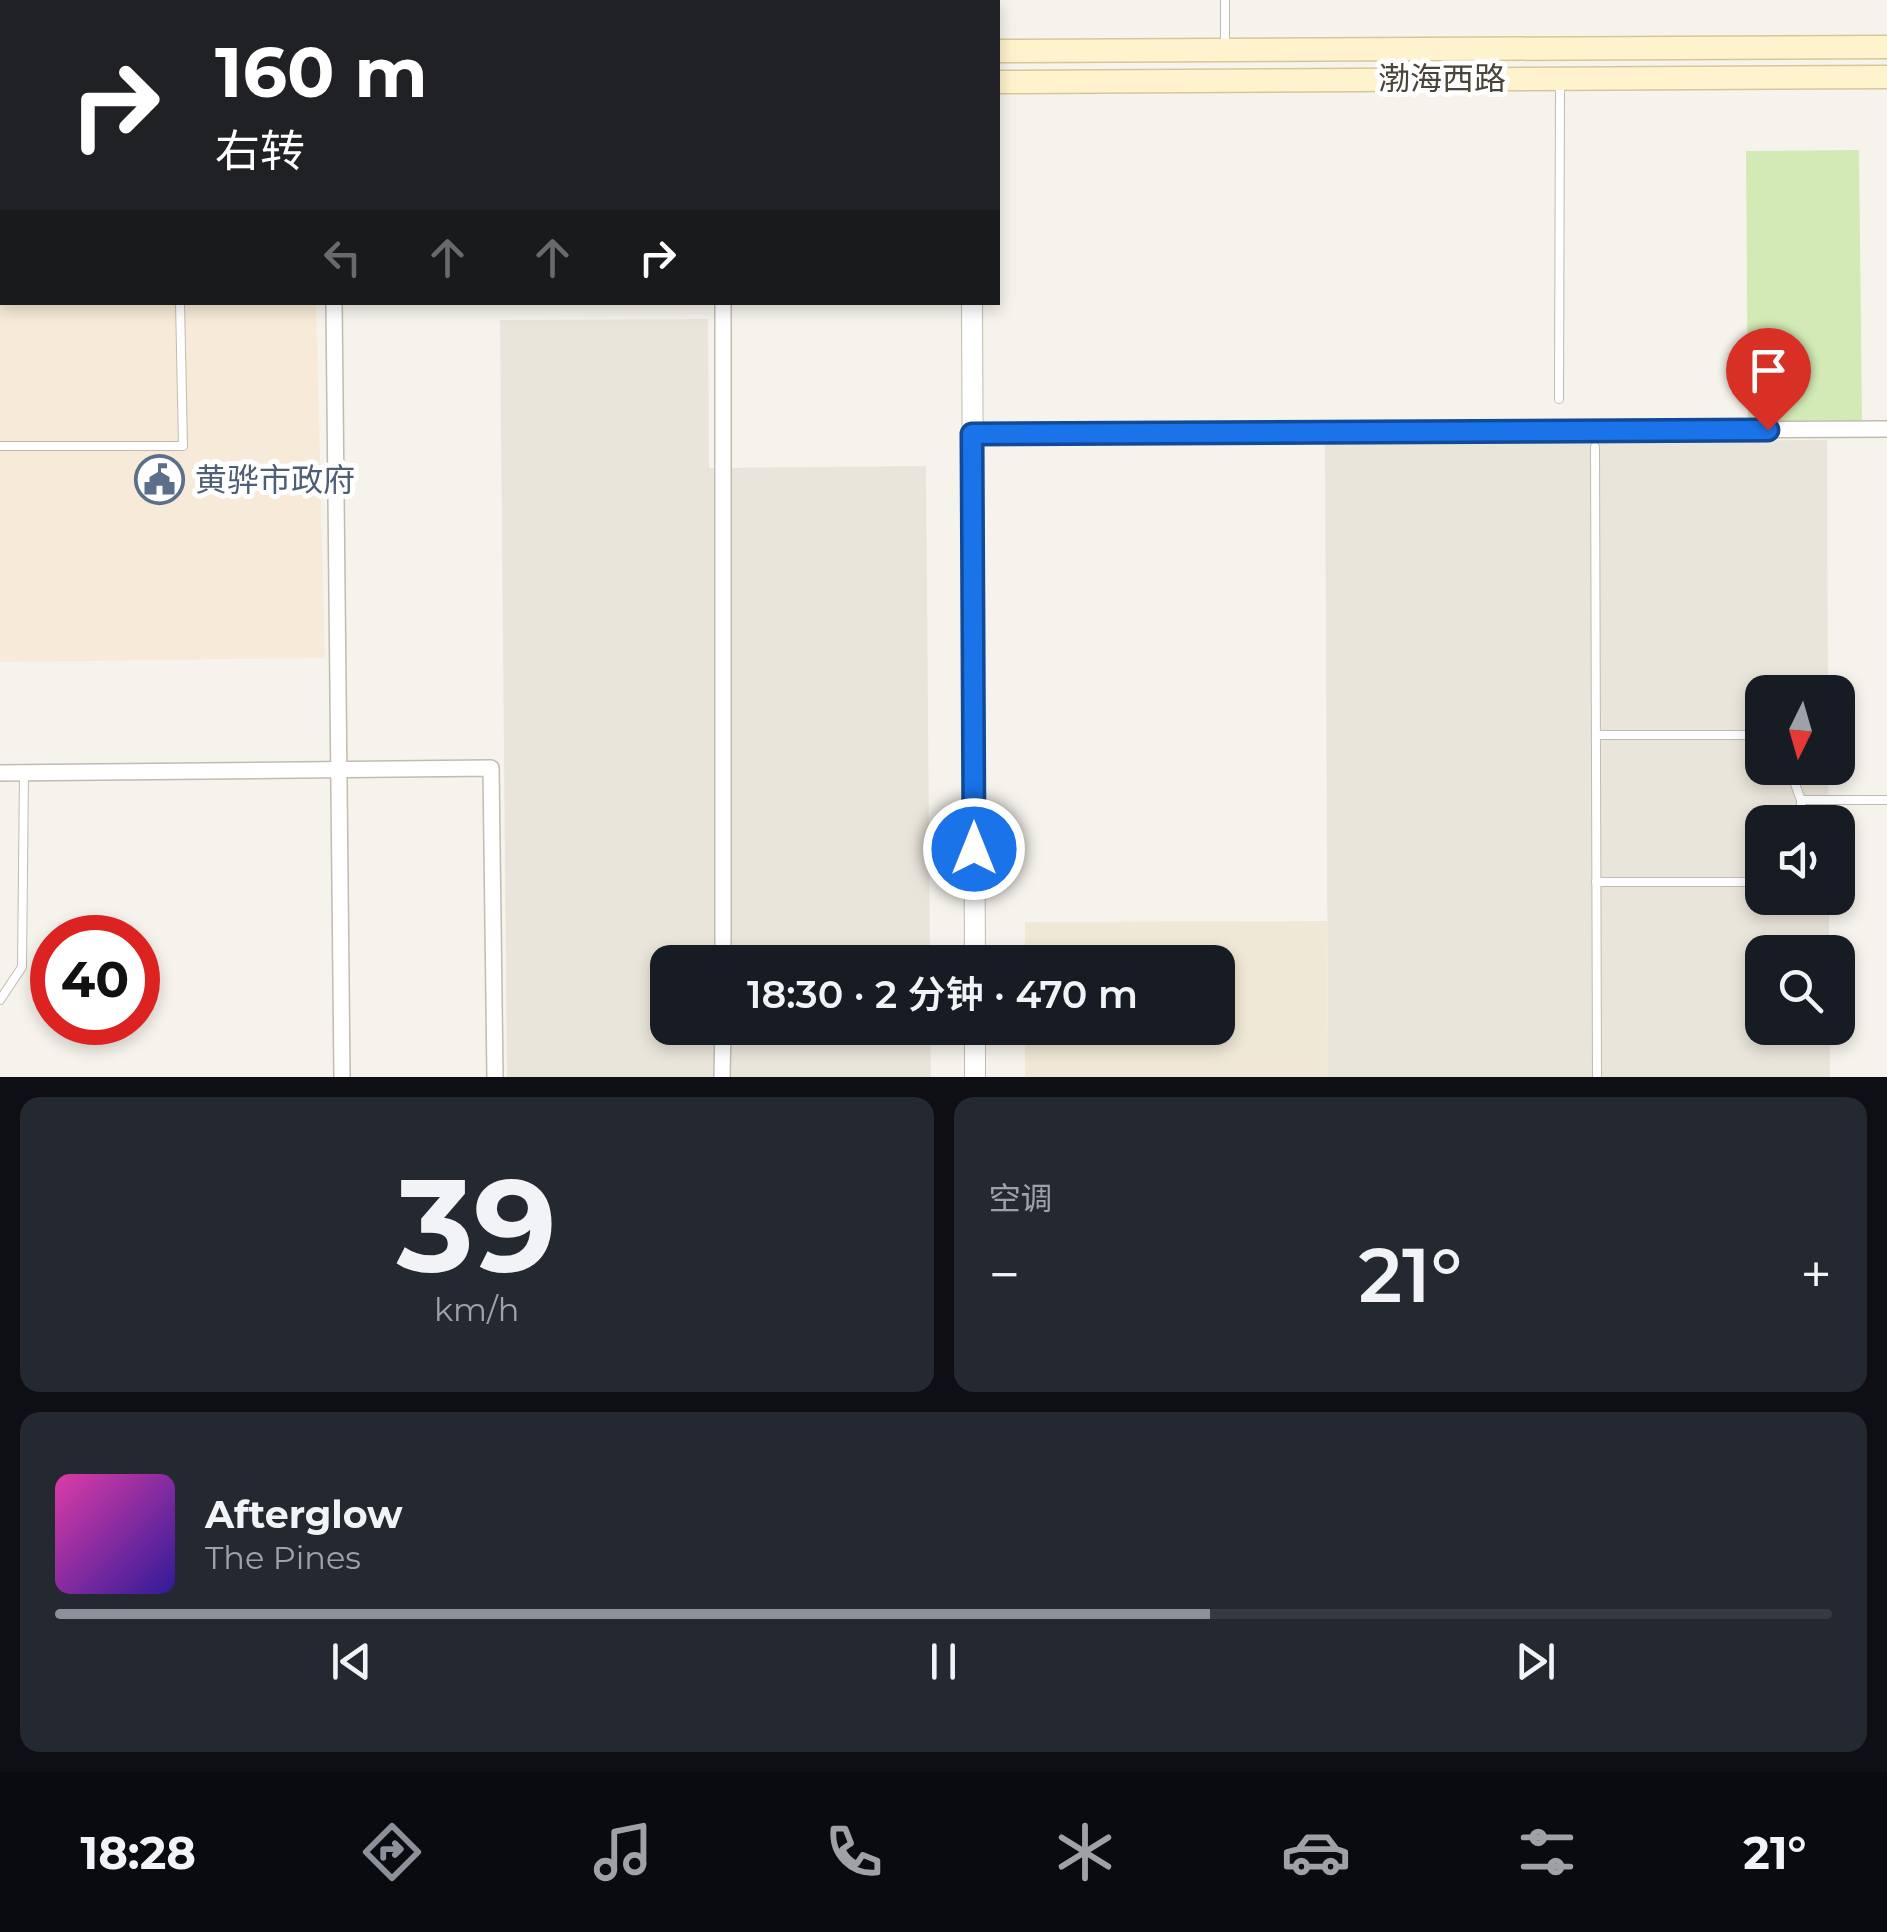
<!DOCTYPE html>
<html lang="zh">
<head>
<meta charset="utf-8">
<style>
	:root { --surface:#171b24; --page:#242831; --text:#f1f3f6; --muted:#9ea1a6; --line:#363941; --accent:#8c9099 }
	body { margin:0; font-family:Montserrat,"Noto Sans SC",sans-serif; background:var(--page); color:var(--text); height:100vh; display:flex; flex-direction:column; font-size:38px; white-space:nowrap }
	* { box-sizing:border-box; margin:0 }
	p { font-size:32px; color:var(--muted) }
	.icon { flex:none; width:55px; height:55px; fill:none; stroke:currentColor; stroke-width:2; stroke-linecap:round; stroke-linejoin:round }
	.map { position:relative; height:1077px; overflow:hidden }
	.details { display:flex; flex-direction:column; gap:20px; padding:20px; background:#0d0f14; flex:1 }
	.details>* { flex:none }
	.banner { position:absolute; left:0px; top:0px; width:1000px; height:305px; box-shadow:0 5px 15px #0003; background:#202124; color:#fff; overflow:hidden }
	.needle { width:65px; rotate:185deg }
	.fabs { position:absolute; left:1745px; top:675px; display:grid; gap:20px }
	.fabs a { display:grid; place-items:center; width:110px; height:110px; border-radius:20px; background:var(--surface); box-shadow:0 5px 15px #0003; font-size:50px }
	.speed { position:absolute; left:30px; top:915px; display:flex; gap:20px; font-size:50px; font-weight:700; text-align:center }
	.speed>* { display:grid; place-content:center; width:130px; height:130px; border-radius:50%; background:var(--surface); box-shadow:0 5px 15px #0003; line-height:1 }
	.speed .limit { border:15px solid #d22; background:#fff; color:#111 }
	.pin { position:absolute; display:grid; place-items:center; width:85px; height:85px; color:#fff; margin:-102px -42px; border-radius:50% 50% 50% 0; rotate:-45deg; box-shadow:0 0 10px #0007 }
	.pin .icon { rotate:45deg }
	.me { position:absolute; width:110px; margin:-55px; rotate:0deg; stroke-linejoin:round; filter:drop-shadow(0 0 8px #0008) }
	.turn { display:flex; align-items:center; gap:35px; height:210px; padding:0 50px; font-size:45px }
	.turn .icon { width:130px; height:130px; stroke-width:2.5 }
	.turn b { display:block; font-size:70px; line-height:85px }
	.lanes { display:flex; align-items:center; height:95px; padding:0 50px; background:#0003; justify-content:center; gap:50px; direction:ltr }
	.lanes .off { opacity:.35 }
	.big { font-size:75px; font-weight:600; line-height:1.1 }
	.details .widget { flex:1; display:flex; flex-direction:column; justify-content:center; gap:15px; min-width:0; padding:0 35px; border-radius:20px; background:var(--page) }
	.details .dial { align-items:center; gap:0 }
	.dial b { font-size:130px; line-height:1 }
	.song { display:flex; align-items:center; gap:30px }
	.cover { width:120px; height:120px; border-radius:15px; background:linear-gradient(135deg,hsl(320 70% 55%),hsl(250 70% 35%)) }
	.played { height:10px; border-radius:5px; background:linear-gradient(90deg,var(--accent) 65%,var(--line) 65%) }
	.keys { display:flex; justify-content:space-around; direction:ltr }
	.heat { display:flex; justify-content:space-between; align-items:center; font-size:55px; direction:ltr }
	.details .tiles { flex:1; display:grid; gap:20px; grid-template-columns:1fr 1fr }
	.widget:last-child { grid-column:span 2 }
	.trip { position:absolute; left:650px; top:945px; width:585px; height:100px; border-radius:20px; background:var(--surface); box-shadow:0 5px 15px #0003; font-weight:600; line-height:100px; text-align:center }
	.tabs { display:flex; height:160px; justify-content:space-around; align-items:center; background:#090b0e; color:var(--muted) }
	.tabs .icon { width:70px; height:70px }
	.tabs .active { color:var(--accent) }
	.tabs b { font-size:45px; color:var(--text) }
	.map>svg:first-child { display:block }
	.residential { fill:#eae5da }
	.commercial { fill:#f7ead8 }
	.education { fill:#efe8d6 }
	.green { fill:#d2eab5 }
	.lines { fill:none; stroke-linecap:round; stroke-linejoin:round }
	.service-casing { stroke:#c2bbae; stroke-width:10 }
	.minor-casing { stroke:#c2bbae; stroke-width:18 }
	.tertiary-casing { stroke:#c2bbae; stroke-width:22 }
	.secondary-casing { stroke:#d6c79b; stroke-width:25 }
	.service { stroke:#fff; stroke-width:8 }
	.minor { stroke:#fff; stroke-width:15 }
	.tertiary { stroke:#fff; stroke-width:20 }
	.secondary { stroke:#fff3cd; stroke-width:22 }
	.route-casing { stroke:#114b97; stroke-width:25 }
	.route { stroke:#1a73e8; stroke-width:18 }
	.labels { text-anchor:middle; stroke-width:10; stroke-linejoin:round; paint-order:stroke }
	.street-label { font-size:32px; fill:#4b4439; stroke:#fff }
	.service-label { font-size:32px; fill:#4e5e75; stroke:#fff; text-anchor:start }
</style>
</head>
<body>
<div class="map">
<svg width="1887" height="1077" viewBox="0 0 1887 1077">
	<rect width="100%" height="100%" fill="#f6f3ec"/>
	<g class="residential">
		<polygon points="708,319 709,468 926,466 930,962 668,962 668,1028 930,1028 931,1077 507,1077 500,320"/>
		<polygon points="1827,440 1828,692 1762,692 1762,768 1828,768 1829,822 1762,822 1762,898 1829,898 1829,952 1762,952 1762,1028 1830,1028 1830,1077 1328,1077 1325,442"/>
	</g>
	<polygon class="commercial" points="0,137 2,137 2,302 316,303 325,658 0,662"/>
	<polygon class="education" points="1327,921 1328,1077 1025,1077 1025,1028 1218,1028 1218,962 1025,962 1025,922"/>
	<g class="green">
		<polygon points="150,0 470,0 150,2"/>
		<polygon points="1859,150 1862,420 1748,421 1746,151"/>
	</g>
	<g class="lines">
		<defs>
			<g id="service">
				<polyline points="1225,45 1225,0"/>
				<polyline points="0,295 2,295"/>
				<polyline points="1559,399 1560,84"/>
				<polyline points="0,446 183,446 180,302"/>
				<polyline points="1595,447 1597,1077"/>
				<polyline points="1596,735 1762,735"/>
				<polyline points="1789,768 1801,800 1801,822"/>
				<polyline points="1801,800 1887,800"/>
				<polyline points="1596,882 1762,882"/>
				<polyline points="0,1000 22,967 24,773"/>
			</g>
			<g id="minor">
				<polyline points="334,302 342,1077"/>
				<polyline points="972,434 1887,429"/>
				<polyline points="0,773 491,768 495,1077"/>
				<polyline points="723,962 723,302"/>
				<polyline points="722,1077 723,1028"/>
			</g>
			<g id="tertiary">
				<polyline points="116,0 116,2"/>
				<polyline points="971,0 971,2"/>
				<polyline points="972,302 975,962"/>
				<polyline points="975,1028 975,1077"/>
			</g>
			<g id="secondary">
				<polyline points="998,51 1887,47"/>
				<polyline points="0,56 2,56"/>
				<polyline points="998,82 1887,77"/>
				<polyline points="0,87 2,87"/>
			</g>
		</defs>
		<use href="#service" class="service-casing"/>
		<use href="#minor" class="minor-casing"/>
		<use href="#tertiary" class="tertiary-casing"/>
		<use href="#secondary" class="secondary-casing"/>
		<use href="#service" class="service"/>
		<use href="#minor" class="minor"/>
		<use href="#tertiary" class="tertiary"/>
		<use href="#secondary" class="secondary"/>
	</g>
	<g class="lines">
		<defs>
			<polyline id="route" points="974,849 972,434 1768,430"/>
		</defs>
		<use href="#route" class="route-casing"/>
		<use href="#route" class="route"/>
	</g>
	<defs>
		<symbol id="civic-ring" viewBox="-11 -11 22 22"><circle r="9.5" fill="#fff" stroke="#5c6f8a" stroke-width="1.5"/><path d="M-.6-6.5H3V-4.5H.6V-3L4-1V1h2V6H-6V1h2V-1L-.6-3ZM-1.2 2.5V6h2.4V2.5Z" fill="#5c6f8a"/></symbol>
	</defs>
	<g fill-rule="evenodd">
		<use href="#civic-ring" x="132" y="452" width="55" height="55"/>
	</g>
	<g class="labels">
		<g class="street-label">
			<text x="1442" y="90">渤海西路</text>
		</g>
		<g class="service-label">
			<text x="195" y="491">黄骅市政府</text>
		</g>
	</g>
</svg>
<div class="fabs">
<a><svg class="needle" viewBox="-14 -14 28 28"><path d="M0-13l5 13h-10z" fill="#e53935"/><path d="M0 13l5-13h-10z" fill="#9ea1a6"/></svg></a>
<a><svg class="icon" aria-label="sound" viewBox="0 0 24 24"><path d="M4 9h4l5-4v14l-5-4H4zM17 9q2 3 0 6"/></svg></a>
<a><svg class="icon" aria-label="search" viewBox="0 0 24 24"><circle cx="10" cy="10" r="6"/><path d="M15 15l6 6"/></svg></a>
</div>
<div class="speed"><div class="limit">40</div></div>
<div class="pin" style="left:1768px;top:430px;background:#d93025"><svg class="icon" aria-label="arrive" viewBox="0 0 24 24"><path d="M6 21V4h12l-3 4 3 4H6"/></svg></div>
<svg class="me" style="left:974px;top:849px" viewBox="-20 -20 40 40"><circle r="17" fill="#1a73e8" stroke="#fff" stroke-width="3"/><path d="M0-11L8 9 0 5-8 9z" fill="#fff"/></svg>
<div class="trip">18:30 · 2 分钟 · 470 m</div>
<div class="banner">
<div class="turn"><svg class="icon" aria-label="right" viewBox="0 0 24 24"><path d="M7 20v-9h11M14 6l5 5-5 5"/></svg><div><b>160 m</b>右转</div></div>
<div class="lanes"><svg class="icon off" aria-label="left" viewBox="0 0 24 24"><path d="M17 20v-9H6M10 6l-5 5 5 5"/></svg><svg class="icon off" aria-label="ahead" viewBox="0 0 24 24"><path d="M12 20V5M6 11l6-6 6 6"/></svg><svg class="icon off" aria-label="ahead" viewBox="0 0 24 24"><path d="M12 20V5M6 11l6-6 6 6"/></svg><svg class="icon" aria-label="right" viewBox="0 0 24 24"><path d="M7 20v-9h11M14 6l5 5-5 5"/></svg></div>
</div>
</div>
<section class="details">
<div class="tiles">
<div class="widget dial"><b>39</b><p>km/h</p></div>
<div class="widget"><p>空调</p>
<div class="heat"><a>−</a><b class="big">21°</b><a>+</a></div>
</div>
<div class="widget">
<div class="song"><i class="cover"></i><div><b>Afterglow</b><p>The Pines</p></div></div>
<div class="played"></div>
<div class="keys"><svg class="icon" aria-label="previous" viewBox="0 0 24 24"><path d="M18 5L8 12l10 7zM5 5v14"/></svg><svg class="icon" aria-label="pause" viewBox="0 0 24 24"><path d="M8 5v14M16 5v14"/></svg><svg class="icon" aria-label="next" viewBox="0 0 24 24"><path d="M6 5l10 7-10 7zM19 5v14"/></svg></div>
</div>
</div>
</section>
<nav class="tabs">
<b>18:28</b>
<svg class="icon active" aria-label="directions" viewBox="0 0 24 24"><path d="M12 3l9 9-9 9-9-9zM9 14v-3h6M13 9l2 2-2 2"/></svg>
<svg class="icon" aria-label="music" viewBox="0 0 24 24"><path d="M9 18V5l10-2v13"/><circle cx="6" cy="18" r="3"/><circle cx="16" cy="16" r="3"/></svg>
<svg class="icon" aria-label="phone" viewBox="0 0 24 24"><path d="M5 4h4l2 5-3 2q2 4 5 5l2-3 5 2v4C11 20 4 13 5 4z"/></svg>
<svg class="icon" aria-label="climate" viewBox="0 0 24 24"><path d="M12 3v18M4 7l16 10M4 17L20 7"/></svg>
<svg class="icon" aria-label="car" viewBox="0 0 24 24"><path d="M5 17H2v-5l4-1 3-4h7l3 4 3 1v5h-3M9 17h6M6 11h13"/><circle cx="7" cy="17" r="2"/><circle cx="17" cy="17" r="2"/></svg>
<svg class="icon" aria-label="filters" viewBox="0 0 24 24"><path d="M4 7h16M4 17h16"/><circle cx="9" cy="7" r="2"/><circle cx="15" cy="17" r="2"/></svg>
<b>21°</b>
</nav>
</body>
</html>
